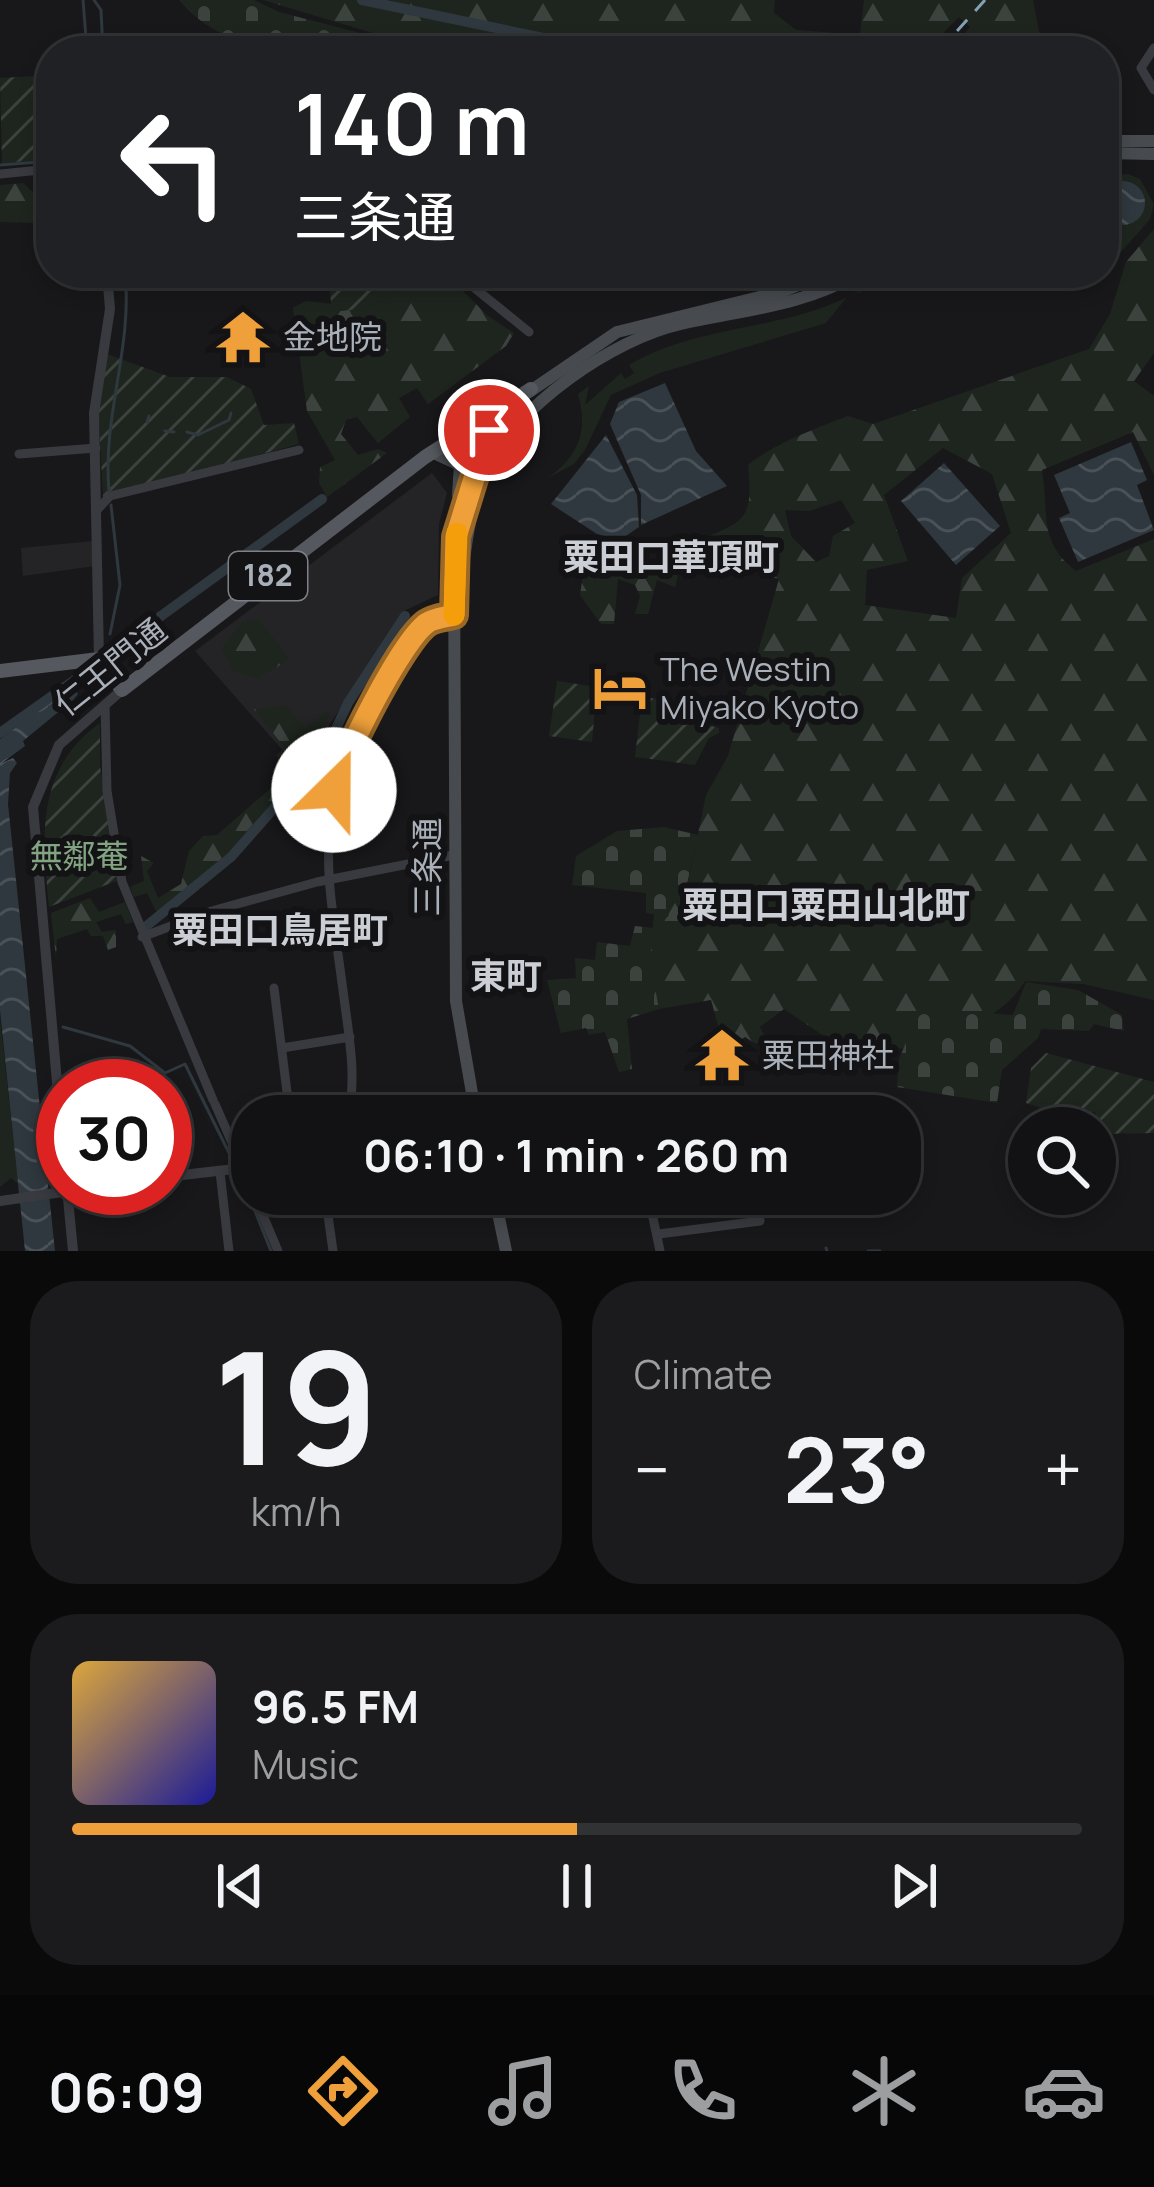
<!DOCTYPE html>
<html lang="en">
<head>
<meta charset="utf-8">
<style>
	:root { --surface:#121214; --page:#1b1b1d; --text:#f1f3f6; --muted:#9c9ea0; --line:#313234; --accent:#efa03a }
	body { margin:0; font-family:Manrope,"Noto Sans JP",sans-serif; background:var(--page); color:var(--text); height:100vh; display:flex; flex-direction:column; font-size:45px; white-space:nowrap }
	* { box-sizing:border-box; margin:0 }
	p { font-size:39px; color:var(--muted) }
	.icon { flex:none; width:66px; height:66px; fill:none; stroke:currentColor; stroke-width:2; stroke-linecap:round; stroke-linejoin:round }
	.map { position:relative; height:1251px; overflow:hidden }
	.sheet { display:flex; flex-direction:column; gap:30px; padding:30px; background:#0a0a0b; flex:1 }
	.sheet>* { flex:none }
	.banner { position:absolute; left:36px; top:36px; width:1083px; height:252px; border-radius:48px; box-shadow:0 6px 18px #0003,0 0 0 3px var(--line); background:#202124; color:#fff; overflow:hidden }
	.tools { position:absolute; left:1008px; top:1107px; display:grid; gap:24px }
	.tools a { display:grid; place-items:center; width:108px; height:108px; border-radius:50%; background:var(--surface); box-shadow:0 6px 18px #0003,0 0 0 3px var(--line); font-size:60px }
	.speed { position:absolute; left:36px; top:1059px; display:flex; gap:24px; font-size:60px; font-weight:700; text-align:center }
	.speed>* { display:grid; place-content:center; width:156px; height:156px; border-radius:50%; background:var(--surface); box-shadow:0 6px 18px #0003,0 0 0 3px var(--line); line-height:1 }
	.speed .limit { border:18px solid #d22; background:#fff; color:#111 }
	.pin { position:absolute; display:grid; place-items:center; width:102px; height:102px; color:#fff; margin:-51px; border:6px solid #fff; border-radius:50%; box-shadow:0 3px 12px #0007 }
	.me { position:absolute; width:132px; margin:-66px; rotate:23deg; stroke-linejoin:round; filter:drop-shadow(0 0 9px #0008) }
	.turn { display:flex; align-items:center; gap:42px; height:252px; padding:0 60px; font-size:54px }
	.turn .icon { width:156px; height:156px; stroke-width:2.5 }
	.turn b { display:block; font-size:84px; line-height:102px }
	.big { font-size:90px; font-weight:700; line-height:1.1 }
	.sheet .tile { flex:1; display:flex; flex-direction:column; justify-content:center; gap:18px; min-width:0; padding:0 42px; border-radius:48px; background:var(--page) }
	.sheet .dial { align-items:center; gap:0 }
	.dial b { font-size:156px; line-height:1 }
	.song { display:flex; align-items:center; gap:36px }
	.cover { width:144px; height:144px; border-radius:18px; background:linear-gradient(135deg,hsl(40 70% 55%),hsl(240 70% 35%)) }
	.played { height:12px; border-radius:6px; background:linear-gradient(90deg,var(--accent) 50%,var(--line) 50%) }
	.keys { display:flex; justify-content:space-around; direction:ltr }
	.heat { display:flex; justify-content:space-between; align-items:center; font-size:66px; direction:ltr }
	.sheet .tiles { flex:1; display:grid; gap:30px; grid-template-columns:1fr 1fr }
	.tile:last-child { grid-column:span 2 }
	.trip { position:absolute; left:231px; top:1095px; width:690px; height:120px; border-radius:48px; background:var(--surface); box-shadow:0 6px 18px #0003,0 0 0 3px var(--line); font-weight:700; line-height:120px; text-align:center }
	.menu { display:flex; height:192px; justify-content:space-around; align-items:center; background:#070708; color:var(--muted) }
	.menu .icon { width:84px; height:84px }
	.menu .selected { color:var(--accent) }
	.menu b { font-size:54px; color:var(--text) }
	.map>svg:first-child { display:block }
	.built { fill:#242427 }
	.green { fill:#1e251e }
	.forest { fill:url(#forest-firs); fill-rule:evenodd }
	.cemetery { fill:url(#cemetery-stones) }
	.garden { fill:url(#garden-furrows) }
	.water { fill:url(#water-waves) }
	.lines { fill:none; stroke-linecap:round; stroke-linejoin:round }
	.stream { stroke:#2e383e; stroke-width:3 }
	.canal { stroke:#2e383e; stroke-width:10 }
	.ferry { stroke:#82a1b3; stroke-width:3; stroke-dasharray:15 12; stroke-linecap:butt }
	.minor { stroke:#393a3f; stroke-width:9 }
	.tertiary { stroke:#393a3f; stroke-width:10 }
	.secondary { stroke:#474a4f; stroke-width:12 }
	.primary { stroke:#55585e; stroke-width:14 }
	.route-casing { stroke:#9b6826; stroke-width:30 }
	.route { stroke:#efa03a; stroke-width:21 }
	.slow { stroke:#f59e0b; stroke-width:21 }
	.labels { text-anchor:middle; stroke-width:12; stroke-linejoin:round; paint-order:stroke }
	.shield { fill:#131315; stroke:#7d8188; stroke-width:3 }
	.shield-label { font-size:30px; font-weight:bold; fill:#aab0b9 }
	.poi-label { font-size:33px; fill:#aab0b9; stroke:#131315; text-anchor:start }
	.street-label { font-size:33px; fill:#aab0b9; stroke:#131315 }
	.park-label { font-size:33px; fill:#83a482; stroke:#131315 }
	.neighbourhood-label { font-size:36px; font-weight:bold; fill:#cbcfd5; stroke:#131315 }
</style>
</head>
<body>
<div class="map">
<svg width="1154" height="1251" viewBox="0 0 1154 1251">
	<defs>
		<pattern id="forest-firs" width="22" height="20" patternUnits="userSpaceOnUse" patternTransform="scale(3)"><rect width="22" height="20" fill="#1e251e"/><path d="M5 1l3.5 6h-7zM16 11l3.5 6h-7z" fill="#3c423d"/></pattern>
		<pattern id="cemetery-stones" width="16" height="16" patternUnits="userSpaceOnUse" patternTransform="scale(3)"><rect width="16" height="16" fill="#1e251e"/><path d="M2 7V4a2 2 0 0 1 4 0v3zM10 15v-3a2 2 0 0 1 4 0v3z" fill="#3c423d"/></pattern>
		<pattern id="garden-furrows" width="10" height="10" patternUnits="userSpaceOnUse" patternTransform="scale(3)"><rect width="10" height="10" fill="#1e251e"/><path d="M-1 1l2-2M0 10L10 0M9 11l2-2" fill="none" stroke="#3c423d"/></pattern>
		<pattern id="water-waves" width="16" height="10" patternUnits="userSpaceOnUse" patternTransform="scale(3)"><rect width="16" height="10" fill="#2e383e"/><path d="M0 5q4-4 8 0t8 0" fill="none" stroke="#4a5258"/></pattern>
	</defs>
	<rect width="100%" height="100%" fill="#18181a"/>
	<g class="built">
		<polygon points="432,473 447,493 439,524 438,595 404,611 300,770 195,651"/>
		<polygon points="93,541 95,566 23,576 21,548"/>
	</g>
	<g class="green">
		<polygon points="1128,174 1140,179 1154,204 1150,219 1104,272 1104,216 1117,227 1138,217 1108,184 1104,189 1104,176"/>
		<path d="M885,273H909L847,297L826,323L660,373L611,395L585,450L574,464L548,478C580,455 588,430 578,394L589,386L585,405L621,373L625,379L634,373L629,365C710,317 810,335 885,273Z"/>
		<polygon points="0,1017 18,1184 11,1178 0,1187"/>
	</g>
	<g class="forest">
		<polygon points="263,0 775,0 774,13 796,30 835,33 835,51 413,45"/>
		<polygon points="864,0 1033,0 1039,32 1052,51 950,51 970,27 959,17 925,51 858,51"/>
		<polygon points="23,183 41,200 38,223 0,222 0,185"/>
		<path d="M1154,229V353L1134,381L1154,396V475L1133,432L1042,470C1049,514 1038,542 1076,571L1154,539V1000L1083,984L1025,981C1002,1018 975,1016 948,1052L896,1048L829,1053L824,1036L784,1009L760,1027L765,1037L756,1044L745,1037L734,1044L726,1029H719L711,1000L659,1009L649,962L654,914L668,917L670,901L684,902L706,795L728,756L779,579L713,562V549L686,545C740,522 755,527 748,465C772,445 818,427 848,416L873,424L1089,349L1110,314L1126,262ZM943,448L992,474L1011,533L962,578L956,618L865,605L867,570L908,561L884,495ZM841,500L855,523L833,536L829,556L816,562L791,536L785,510L810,511Z"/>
		<polygon points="424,273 445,273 488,316 514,333 506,346 428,404 417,388 399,398 410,417 378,443 357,417 346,420 341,434 358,455 378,449 387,453 327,497 319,483 320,467 335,460 307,411 293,308 306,301 369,308"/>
		<polygon points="588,542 642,561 680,567 675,587 657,580 648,614 635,614 640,596 635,585 618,579 614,624 601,624 580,595"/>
		<polygon points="259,619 290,659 257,679 233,671 221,648 242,622"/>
		<polygon points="286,705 305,728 327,712 330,716 300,767 254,709"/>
		<polygon points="282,750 300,771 226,855 157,913 147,893 134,897 130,887 144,881 141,856 154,863 147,871 158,898 181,884 189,851 203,836 217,835 288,773 276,755"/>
		<polygon points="90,898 99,912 125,902 133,922 126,924 121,914 96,922 102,932 116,930 116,947 108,950 103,936 91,936 87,929 57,939 56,958 51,913"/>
	</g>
	<g class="cemetery">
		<path d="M179,0H254L279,12L410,46V51C332,51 235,67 179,0Z"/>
		<polygon points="664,827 698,835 683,902 670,901 668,917 646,913 646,893 572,885 576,856 617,831"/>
		<polygon points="635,926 653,928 650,961 659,1009 627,1019 632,1069 619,1072 605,1032 589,1035 586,1028 561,1033 547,980 576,978 575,958 595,960 597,942 630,946"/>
		<polygon points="1026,982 1078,990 1122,1015 1124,1031 1094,1024 1089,1031 1041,1029 1038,1038 1002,1070 997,1103 897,1087 899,1059 921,1008 1013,1015"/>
	</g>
	<g class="garden">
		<polygon points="35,76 41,160 2,163 0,78"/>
		<polygon points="328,273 424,273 369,308 332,312"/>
		<polygon points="107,354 170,377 227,377 251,389 264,425 294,423 299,444 103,497 98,402"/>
		<polygon points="557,681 597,687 592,742 549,736"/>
		<polygon points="642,697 710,705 708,725 719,728 719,733 709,738 695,765 635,757"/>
		<path d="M100,723V766L119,880L49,907C42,836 35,770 100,723Z"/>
		<polygon points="1046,1053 1154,1082 1154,1133 1101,1134 1095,1112 1054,1112 1026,1103 1031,1068"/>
	</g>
	<g class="water">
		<circle cx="1123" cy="203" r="22"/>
		<polygon points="665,383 696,451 727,486 641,525 641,495 610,424 619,402"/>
		<polygon points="606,435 637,495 639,527 620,540 597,534 551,504"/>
		<polygon points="1131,442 1147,480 1137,485 1154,530 1078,562 1059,518 1070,513 1054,475"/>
		<polygon points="944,463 1000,526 956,565 901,501"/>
		<polygon points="72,686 78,694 73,700 23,741 25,746 2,763 13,758 17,763 10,773 8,804 55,1251 25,1251 0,1010 0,739"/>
	</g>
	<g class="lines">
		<g class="stream">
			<polyline points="83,0 87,51"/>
			<polyline points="94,0 101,10 103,51"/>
			<polyline points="0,165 51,161"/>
			<polyline points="147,422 149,416"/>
			<polyline points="165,431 174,432"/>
			<polyline points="187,432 198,435 229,420 231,413"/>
			<path d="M109,491C102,416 133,347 125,273"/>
			<polyline points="110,634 120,585 111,505"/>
			<polyline points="63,1027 130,1046 165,1073 185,1064 232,1159"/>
			<polyline points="241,1176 271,1251"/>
			<polyline points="826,1248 827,1251"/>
			<polyline points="868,1251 880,1251"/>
		</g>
		<g class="canal">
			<polyline points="362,0 606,51"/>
			<polyline points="117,648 322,499"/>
			<polyline points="0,733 83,674"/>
			<polyline points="144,928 231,857 327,748 348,703 405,616"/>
		</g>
		<polyline class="ferry" points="939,51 985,0"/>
		<g class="minor">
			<polyline points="1154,48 1141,68 1154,90"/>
			<polyline points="0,174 51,169"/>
			<polyline points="456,273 529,332"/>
			<polyline points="19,454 96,448"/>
			<polyline points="98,509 110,496 299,450"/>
			<polyline points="105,705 107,791 122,882 213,1100"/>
			<polyline points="142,937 208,912 317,882 454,855"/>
			<polyline points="274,988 290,1116"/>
			<polyline points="282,1048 350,1037"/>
			<polyline points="215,1104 252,1188"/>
			<polyline points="552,1109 585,1102"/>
			<path d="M348,1116C357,1077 349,1037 344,998C325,852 309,815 388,683C406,651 416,623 455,615"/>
			<polyline points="220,1172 229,1251"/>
			<polyline points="254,1194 278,1251"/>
			<polyline points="325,1194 333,1251"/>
			<polyline points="648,1194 660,1251"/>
			<polyline points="659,1234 760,1221 756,1194"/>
		</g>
		<g class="tertiary">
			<polyline points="99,659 94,413 110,309 107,273"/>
			<polyline points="63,1151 33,807 59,745 122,690"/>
			<polyline points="165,1177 252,1167"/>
			<polyline points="67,1188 73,1251"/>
			<polyline points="0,1201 90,1188"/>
		</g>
		<g class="secondary">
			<polyline points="1104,141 1154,141"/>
			<polyline points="1104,153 1154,154"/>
			<polyline points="526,394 617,332 784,291 827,273"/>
			<polyline points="438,455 460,465 458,495"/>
			<path d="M461,578C467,543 470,503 486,470C516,406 613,339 681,324C742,310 804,306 859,273"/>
			<polyline points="476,1116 456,1001 454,556 477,461 489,431 506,411"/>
			<polyline points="494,1194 506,1251"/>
		</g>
		<polyline class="primary" points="0,671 99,659 122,690 425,457 531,389"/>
	</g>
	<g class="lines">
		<defs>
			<path id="route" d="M334,790C342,759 402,640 427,623C434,618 446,617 454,615L456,537L489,430"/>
		</defs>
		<use href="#route" class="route-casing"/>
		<use href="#route" class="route"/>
		<polyline class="slow" points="454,615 457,533"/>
	</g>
	<defs>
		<symbol id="temple-bare" viewBox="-9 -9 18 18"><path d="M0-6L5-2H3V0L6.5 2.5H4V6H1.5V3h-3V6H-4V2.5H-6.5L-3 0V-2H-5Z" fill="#efa03a" stroke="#131315" stroke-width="2.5" paint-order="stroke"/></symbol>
		<symbol id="hotel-bare" viewBox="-9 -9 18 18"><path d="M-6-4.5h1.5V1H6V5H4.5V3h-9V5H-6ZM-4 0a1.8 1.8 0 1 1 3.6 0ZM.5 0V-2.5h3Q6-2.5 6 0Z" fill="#efa03a" stroke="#131315" stroke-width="2.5" paint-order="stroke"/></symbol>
	</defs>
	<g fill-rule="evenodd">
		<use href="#temple-bare" x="205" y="299" width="76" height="76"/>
		<use href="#hotel-bare" x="582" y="650" width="76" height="76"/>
		<use href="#temple-bare" x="684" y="1017" width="76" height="76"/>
	</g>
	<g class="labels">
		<rect class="shield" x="229" y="552" width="78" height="48" rx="9"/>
		<g class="shield-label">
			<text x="268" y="586">182</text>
		</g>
		<g class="poi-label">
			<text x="283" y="349">金地院</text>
			<text x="660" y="681">The Westin<tspan x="660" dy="38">Miyako Kyoto</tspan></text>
			<text x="762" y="1067">粟田神社</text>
		</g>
		<g class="street-label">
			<text transform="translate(110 667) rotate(-39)" y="12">仁王門通</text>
			<text transform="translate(427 867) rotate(-90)" y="12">三条通</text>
		</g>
		<g class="park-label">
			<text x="79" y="868">無鄰菴</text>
		</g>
		<g class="neighbourhood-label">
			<text x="671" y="570">粟田口華頂町</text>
			<text x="826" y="918">粟田口粟田山北町</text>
			<text x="280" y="943">粟田口鳥居町</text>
			<text x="506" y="989">東町</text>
		</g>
	</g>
</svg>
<div class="tools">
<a><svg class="icon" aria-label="search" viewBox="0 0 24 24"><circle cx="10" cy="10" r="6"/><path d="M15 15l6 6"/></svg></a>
</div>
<div class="speed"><div class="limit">30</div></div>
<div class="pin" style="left:489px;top:430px;background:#d93025"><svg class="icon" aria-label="arrive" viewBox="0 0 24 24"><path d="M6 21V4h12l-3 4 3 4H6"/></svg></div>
<svg class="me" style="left:334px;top:790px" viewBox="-20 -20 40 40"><circle r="19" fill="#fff"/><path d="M0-13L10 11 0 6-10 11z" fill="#efa03a"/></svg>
<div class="trip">06:10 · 1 min · 260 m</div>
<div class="banner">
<div class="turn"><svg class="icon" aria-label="left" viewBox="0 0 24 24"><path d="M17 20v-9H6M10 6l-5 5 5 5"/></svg><div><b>140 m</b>三条通</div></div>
</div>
</div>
<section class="sheet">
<div class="tiles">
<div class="tile dial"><b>19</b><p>km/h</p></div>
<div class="tile"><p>Climate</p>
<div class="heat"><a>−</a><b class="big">23°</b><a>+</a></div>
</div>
<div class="tile">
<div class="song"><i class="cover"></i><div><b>96.5 FM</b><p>Music</p></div></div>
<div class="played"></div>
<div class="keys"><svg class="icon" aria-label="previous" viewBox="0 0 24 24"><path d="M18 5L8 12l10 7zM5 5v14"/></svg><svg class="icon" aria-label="pause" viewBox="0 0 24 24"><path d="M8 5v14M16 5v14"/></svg><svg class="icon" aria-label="next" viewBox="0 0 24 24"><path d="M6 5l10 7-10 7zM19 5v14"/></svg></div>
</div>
</div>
</section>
<nav class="menu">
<b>06:09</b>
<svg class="icon selected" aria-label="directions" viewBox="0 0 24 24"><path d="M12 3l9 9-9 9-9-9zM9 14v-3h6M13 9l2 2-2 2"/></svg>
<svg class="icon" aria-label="music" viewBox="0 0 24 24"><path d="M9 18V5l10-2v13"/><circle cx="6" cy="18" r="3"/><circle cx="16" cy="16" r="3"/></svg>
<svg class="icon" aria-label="phone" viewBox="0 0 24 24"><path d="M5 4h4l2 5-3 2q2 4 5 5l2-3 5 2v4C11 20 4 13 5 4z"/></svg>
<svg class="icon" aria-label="climate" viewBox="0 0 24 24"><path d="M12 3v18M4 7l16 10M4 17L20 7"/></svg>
<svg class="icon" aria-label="car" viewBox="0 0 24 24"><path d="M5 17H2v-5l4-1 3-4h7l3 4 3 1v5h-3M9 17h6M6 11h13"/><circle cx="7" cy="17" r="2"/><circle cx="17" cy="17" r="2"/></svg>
</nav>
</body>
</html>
